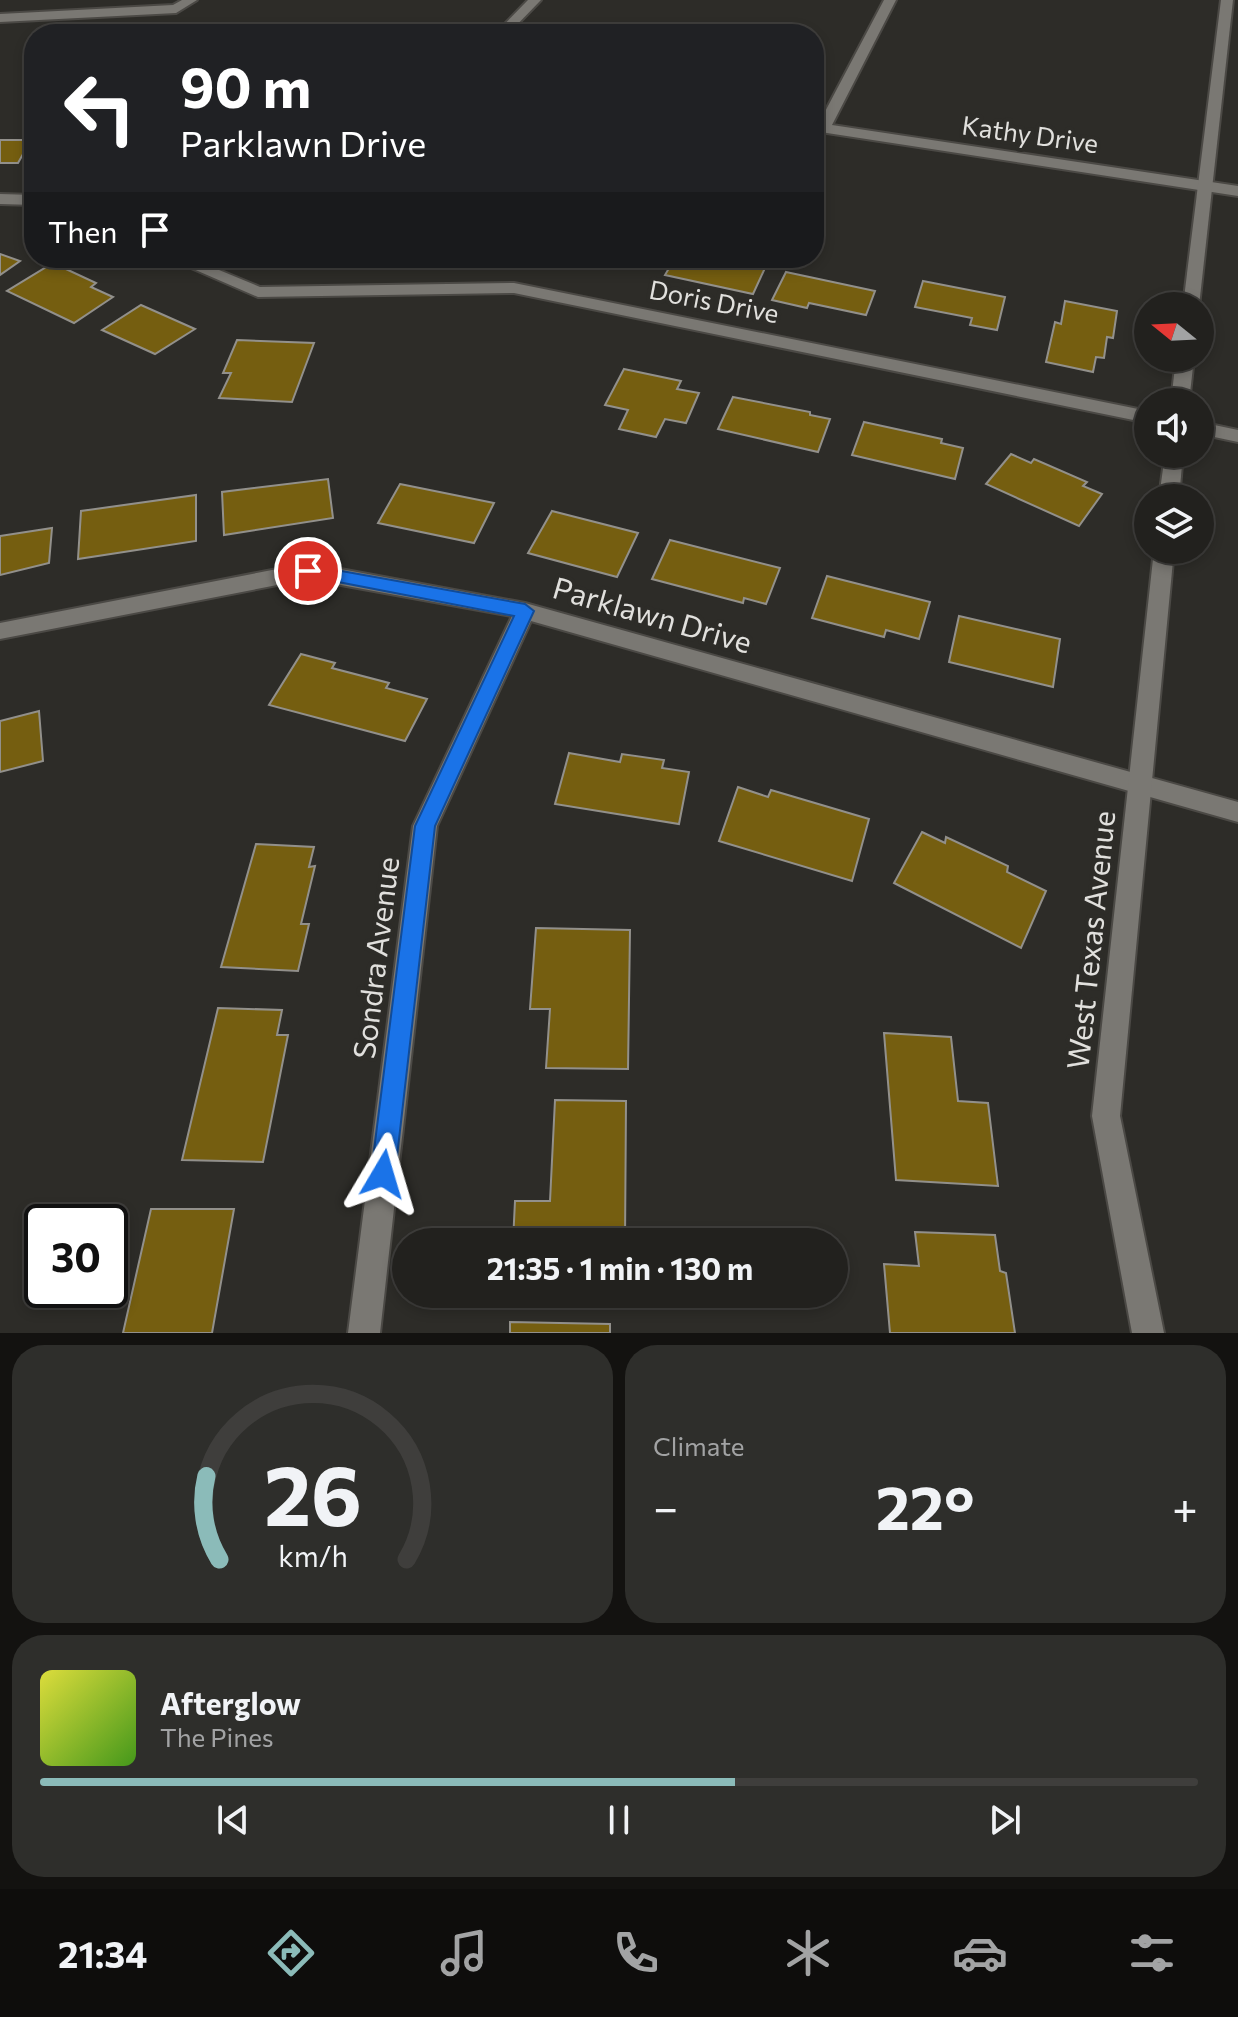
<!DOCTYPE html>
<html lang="en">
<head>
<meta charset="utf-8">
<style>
	:root { --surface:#22211e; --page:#2e2e2b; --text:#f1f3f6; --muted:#a2a3a4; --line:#3f3e3c; --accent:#8bbbb9 }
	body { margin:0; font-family:Commissioner,sans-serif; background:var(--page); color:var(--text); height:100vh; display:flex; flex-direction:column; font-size:30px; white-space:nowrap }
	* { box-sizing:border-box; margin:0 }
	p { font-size:26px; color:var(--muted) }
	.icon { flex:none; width:44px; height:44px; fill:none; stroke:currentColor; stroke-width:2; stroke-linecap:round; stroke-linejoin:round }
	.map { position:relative; height:1333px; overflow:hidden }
	.sheet { display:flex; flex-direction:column; gap:12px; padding:12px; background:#131210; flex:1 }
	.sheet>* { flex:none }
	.guide { position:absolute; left:24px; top:24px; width:800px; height:244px; border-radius:32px; box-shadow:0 4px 12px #0003,0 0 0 2px var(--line); background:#202124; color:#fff; overflow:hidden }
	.needle { width:52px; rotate:288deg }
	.fabs { position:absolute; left:1134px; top:292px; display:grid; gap:16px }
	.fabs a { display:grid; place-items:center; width:80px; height:80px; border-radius:50%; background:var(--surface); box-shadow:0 4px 12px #0003,0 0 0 2px var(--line); font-size:40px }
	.speed { position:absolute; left:24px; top:1204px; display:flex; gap:16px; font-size:40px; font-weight:700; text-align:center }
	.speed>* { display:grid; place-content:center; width:104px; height:104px; border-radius:50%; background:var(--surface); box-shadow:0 4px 12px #0003,0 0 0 2px var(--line); line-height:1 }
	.speed .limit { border:4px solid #111; border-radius:12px; background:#fff; color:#111 }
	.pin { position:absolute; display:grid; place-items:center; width:68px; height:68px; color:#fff; margin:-34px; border:4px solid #fff; border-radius:50%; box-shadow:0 2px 8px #0007 }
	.me { position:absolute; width:88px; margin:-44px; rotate:7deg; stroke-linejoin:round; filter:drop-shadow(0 0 6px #0008) }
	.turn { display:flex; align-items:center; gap:28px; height:168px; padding:0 24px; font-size:36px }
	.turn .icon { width:104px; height:104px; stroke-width:2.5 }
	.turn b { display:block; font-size:56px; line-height:68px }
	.then { display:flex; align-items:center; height:76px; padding:0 24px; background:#0003; gap:16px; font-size:30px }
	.big { font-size:60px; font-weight:700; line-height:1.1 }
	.sheet .tile { flex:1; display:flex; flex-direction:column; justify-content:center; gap:12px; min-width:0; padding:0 28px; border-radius:32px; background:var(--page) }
	.sheet .dial { align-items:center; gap:0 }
	.dial svg { height:208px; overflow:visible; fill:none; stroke:var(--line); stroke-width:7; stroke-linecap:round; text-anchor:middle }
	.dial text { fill:var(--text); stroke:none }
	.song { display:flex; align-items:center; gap:24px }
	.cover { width:96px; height:96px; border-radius:12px; background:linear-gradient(135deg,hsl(60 70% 55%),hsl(100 70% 35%)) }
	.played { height:8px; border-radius:4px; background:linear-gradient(90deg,var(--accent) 60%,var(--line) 60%) }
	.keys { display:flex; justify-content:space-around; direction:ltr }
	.heat { display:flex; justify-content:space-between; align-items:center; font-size:44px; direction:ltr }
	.sheet .tiles { flex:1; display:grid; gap:12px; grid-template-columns:1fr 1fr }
	.tile:last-child { grid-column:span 2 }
	.trip { position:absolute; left:392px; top:1228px; width:456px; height:80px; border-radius:40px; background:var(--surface); box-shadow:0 4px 12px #0003,0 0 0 2px var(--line); font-weight:700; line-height:80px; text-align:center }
	.dock { display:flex; height:128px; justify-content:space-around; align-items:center; background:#0e0d0c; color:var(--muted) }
	.dock .icon { width:56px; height:56px }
	.dock .selected { color:var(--accent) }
	.dock b { font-size:36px; color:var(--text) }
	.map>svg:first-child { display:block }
	.building { fill:#755e10; stroke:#92908b; stroke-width:2 }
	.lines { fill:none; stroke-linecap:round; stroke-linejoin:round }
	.minor-casing { stroke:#4b4945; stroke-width:4 }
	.tertiary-casing { stroke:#4b4945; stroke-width:4 }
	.minor { fill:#7a7873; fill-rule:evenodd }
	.tertiary { fill:#7a7873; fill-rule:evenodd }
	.route { fill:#1a73e8; stroke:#114b97; stroke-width:2 }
	.labels { text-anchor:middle; stroke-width:8; stroke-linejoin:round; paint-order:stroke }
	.far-street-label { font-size:26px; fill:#e1e0dd; stroke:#2d2c28 }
	.street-label { font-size:30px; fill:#e1e0dd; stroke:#2d2c28 }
</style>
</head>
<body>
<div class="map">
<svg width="1238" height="1333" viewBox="0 0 1238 1333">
	<rect width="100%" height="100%" fill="#2d2c28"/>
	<g class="building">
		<polygon points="0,140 31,140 18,163 0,163"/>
		<polygon points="0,254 20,261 0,275"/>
		<polygon points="675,258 717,258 765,268 753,294 665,275"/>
		<polygon points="53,263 96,283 91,287 113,297 74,323 7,291"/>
		<polygon points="786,272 875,291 866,315 809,303 807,308 772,300"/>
		<polygon points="923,281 1005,297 997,330 970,325 972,318 915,307"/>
		<polygon points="1065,301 1117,311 1113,338 1107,337 1104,358 1096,357 1093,372 1046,362 1055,322 1061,324"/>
		<polygon points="141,305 195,329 155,354 102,330"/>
		<polygon points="237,340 314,343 292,402 219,398 231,373 223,373"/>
		<polygon points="624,369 681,381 677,389 699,393 686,423 665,419 656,437 619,429 628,410 605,405"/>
		<polygon points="733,397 810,412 810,415 830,419 818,452 718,429"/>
		<polygon points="864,422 942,439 941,443 963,448 955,479 852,455"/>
		<polygon points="1011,454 1031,463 1034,459 1087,482 1083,486 1102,494 1079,526 986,484"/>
		<polygon points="328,479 333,518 224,535 222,492"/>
		<polygon points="400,484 494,503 474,543 378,523"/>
		<polygon points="196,495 196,541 78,559 81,511"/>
		<polygon points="552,511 638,533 617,577 528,553"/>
		<polygon points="52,528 49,563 0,575 0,536"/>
		<polygon points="670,540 780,568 766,604 744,598 743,603 652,579"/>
		<polygon points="827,576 930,602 919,639 886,630 884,637 812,618"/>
		<polygon points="959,616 1060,639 1053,687 949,662"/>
		<polygon points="301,654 335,663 332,668 389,683 386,688 427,699 405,741 269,705"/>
		<polygon points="39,711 43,761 0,772 0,721"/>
		<polygon points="569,753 620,762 622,754 664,760 662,768 689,772 679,824 555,804"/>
		<polygon points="738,787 768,797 771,790 869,819 852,881 719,841"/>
		<polygon points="922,832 945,843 946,837 1008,866 1007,872 1046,891 1021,948 894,883"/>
		<polygon points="256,844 314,847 309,867 315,866 301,924 309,924 298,971 221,967"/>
		<polygon points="536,928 630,930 628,1069 546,1068 550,1009 530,1009"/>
		<polygon points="218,1008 282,1010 277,1035 288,1035 263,1162 182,1160"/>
		<polygon points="884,1033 951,1037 958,1101 988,1103 998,1186 896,1180"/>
		<polygon points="555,1100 626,1101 625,1242 513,1242 515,1201 550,1201"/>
		<polygon points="151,1209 234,1209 212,1333 123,1333"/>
		<polygon points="915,1232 995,1235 1000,1271 1006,1273 1015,1333 890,1333 884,1264 919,1266"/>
		<polygon points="510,1322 610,1324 610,1333 510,1333"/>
	</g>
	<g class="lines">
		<defs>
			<g id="minor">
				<polygon points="182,0 197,0 176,13 0,22 0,14 173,5"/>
				<polygon points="528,0 541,0 508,34 495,34"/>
				<polygon points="884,0 896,0 832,125 1238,186 1238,196 814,131 814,123 819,123"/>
				<polygon points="0,194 34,195 34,205 0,204"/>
				<polygon points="168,258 190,258 260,287 514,283 1148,411 1148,423 514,293 258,297"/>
				<polygon points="1200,422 1238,430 1238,442 1200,434"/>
				<polygon points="308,563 525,603 1238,802 1238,822 531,621 437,826 380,1333 348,1333 413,826 512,616 308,579 0,639 0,623"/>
			</g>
			<g id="tertiary">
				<polygon points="1221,0 1233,0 1199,306 1183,306"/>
				<polygon points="1176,358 1194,358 1189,402 1171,402"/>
				<polygon points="1165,454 1183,454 1179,498 1159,498"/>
				<polygon points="1154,550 1174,550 1120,1116 1164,1333 1132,1333 1092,1116"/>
			</g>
		</defs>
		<use href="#minor" class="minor-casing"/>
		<use href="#tertiary" class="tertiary-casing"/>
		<use href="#minor" class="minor"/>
		<use href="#tertiary" class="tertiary"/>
	</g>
	<polygon class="route" points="308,565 525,604 534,611 435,826 395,1174 392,1183 383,1186 374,1183 371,1174 415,826 514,616 302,575 299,571 302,566"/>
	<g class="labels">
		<g class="far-street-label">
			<text transform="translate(1030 135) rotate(8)" y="9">Kathy Drive</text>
			<text transform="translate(714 302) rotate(11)" y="9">Doris Drive</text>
		</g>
		<g class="street-label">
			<text transform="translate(652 616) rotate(16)" y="10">Parklawn Drive</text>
			<text transform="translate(1092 940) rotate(-84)" y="10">West Texas Avenue</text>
			<text transform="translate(377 958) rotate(-83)" y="10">Sondra Avenue</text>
		</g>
	</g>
</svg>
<div class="fabs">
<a><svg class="needle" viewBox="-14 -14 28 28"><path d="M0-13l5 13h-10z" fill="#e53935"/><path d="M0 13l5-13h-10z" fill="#a2a3a4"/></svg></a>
<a><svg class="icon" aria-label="sound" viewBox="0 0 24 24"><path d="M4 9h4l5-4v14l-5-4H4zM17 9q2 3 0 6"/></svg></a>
<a><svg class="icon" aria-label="layers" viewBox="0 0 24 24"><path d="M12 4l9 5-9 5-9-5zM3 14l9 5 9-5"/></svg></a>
</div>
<div class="speed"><div class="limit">30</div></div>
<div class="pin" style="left:308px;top:571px;background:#d93025"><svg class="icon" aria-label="arrive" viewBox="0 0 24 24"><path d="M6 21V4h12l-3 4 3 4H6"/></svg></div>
<svg class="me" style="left:383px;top:1174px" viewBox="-20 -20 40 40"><path d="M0-17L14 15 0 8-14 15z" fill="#1a73e8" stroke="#fff" stroke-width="4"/></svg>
<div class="trip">21:35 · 1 min · 130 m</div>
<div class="guide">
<div class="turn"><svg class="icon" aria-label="left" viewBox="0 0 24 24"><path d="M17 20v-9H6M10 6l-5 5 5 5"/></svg><div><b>90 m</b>Parklawn Drive</div></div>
<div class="then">Then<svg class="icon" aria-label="arrive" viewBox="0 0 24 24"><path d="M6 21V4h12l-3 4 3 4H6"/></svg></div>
</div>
</div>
<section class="sheet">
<div class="tiles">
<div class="tile dial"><svg viewBox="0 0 100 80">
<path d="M14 69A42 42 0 1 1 86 69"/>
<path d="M14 69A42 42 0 0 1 9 37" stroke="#8bbbb9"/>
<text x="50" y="56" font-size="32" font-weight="700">26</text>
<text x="50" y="72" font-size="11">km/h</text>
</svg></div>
<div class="tile"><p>Climate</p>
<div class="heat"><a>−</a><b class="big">22°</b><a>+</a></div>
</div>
<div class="tile">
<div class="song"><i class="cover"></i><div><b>Afterglow</b><p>The Pines</p></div></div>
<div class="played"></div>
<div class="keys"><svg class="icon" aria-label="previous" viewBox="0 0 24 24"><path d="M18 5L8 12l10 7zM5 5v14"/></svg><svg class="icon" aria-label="pause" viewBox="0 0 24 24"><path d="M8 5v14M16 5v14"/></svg><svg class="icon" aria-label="next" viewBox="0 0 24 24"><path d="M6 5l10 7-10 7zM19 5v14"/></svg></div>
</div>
</div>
</section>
<nav class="dock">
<b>21:34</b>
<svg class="icon selected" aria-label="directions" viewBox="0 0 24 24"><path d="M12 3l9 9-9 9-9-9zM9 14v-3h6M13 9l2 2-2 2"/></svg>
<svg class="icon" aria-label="music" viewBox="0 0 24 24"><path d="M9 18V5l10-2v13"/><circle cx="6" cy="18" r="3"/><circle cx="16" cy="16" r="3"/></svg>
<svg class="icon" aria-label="phone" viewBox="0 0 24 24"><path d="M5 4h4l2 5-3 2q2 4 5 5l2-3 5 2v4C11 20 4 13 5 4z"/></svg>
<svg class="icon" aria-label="climate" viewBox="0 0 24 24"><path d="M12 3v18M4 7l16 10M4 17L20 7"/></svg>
<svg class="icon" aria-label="car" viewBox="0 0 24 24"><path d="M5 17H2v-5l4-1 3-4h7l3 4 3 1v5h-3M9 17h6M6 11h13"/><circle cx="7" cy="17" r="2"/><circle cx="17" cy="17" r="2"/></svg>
<svg class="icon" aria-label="filters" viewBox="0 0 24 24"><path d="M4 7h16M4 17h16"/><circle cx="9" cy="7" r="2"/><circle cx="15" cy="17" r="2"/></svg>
</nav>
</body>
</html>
